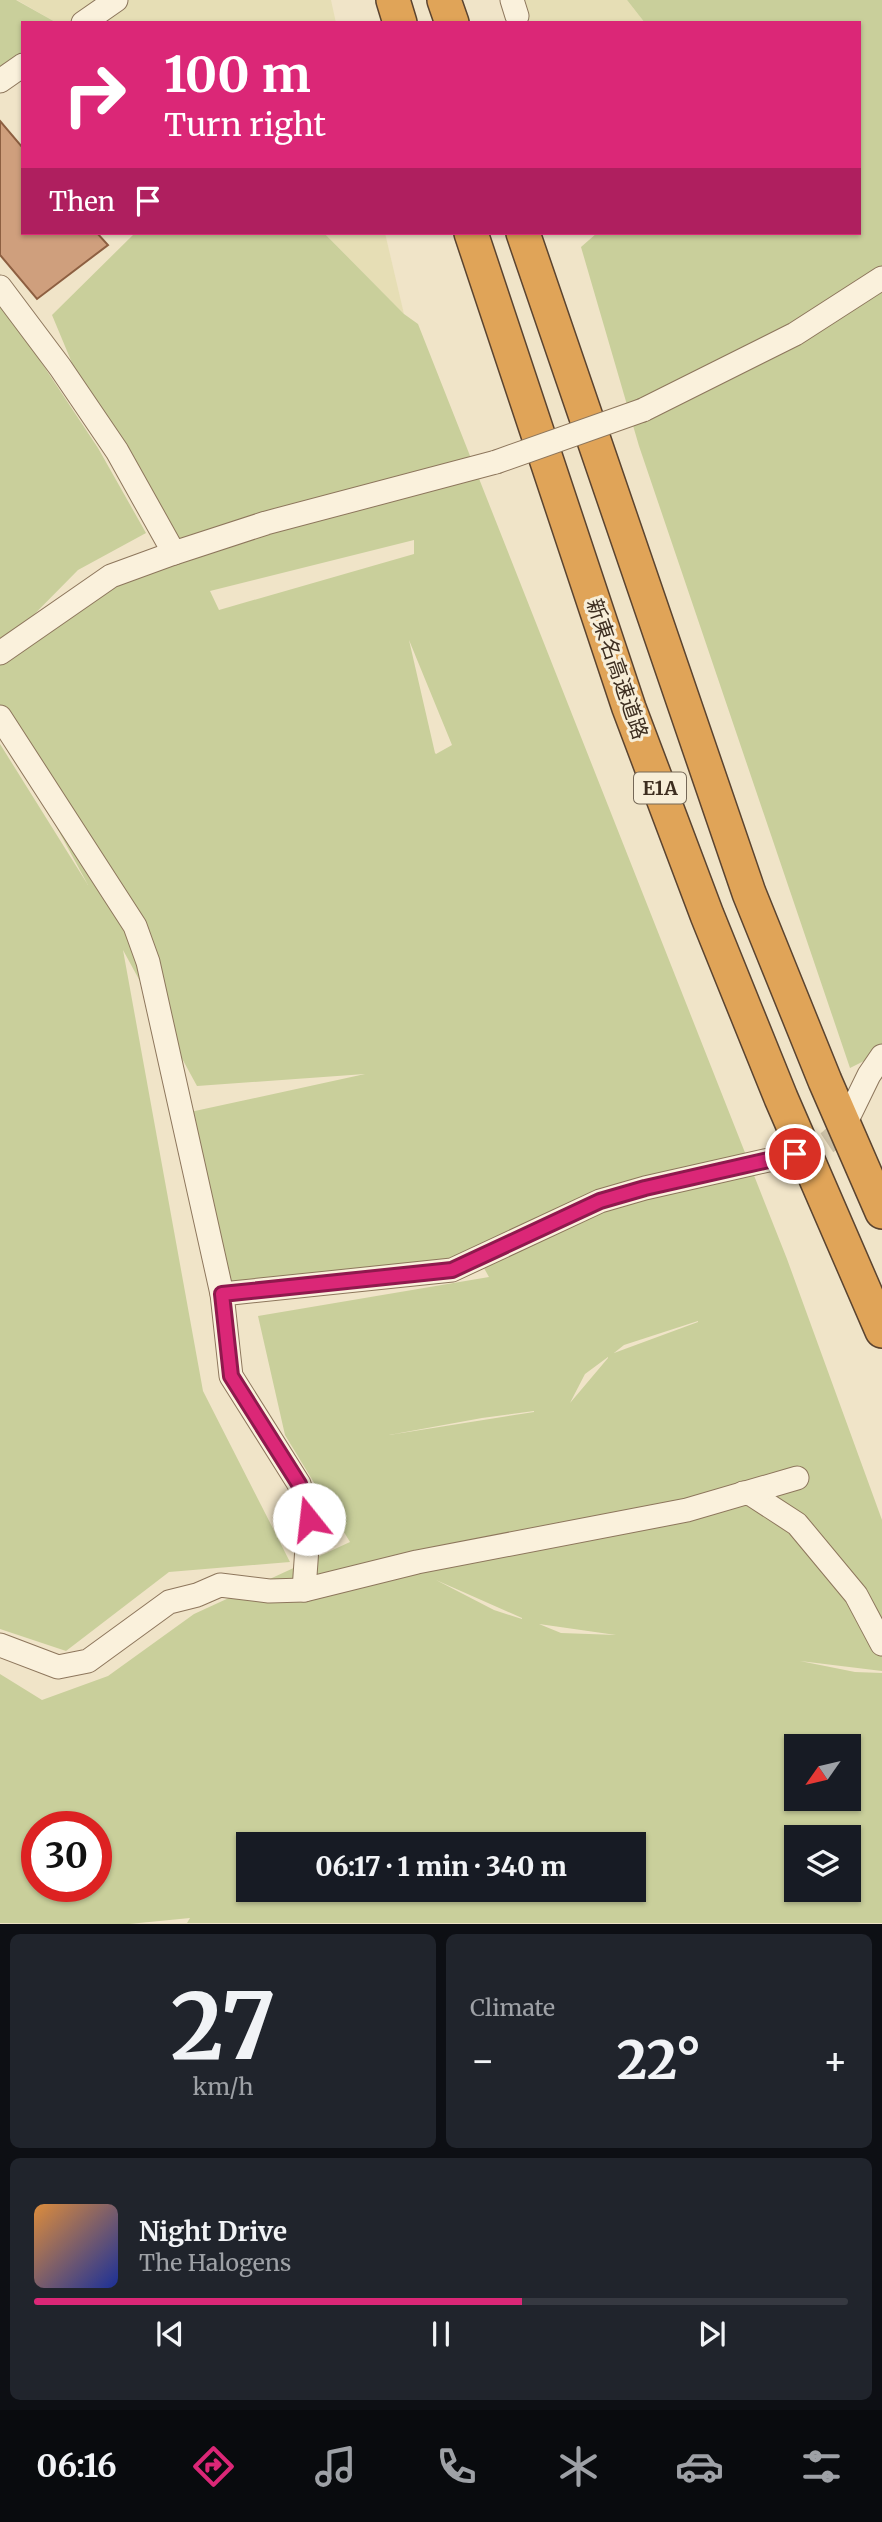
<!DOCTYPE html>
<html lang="en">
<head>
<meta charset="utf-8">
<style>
	:root { --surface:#171b24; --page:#20242c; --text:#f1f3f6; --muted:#9ea1a6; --line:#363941; --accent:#db2777 }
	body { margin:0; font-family:Merriweather,"Noto Sans JP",serif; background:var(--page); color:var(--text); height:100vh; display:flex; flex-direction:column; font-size:26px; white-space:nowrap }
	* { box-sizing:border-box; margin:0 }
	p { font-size:23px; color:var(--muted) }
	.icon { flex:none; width:38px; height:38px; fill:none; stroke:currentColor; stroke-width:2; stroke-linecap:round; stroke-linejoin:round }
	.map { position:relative; height:1924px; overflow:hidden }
	.panel { display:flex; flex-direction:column; gap:10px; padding:10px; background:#0d0f14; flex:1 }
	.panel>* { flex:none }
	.hud { position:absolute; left:21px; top:21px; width:840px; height:214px; border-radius:0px; box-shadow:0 2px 5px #0004; background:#db2777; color:#fff; overflow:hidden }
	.needle { width:46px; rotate:236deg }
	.fabs { position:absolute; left:784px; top:1734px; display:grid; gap:14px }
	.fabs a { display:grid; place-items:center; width:77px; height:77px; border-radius:0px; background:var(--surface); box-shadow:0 2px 5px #0004; font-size:35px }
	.speed { position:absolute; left:21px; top:1811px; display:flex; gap:14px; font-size:35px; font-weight:700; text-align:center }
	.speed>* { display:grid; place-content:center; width:91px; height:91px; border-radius:50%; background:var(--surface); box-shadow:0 2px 5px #0004; line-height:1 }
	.speed .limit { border:10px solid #d22; background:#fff; color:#111 }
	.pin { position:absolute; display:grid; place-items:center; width:60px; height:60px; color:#fff; margin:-30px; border:4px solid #fff; border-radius:50%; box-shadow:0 2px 7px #0007 }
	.me { position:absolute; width:77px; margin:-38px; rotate:344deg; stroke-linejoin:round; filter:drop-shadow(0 0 5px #0008) }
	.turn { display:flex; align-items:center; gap:24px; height:147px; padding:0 28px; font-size:32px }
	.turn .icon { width:91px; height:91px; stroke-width:2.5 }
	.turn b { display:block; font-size:49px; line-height:60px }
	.then { display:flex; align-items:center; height:66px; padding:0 28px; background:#0003; gap:14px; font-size:26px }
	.big { font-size:52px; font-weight:800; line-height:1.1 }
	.panel .tile { flex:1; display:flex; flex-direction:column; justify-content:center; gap:10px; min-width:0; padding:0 24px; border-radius:10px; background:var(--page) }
	.panel .dial { align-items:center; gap:0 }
	.dial b { font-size:91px; line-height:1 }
	.song { display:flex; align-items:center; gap:21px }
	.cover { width:84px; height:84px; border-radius:10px; background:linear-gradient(135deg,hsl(30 70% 55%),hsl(230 70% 35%)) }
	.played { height:7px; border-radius:4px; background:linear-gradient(90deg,var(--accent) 60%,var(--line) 60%) }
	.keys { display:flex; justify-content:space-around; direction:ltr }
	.heat { display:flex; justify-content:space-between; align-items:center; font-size:38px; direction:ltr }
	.panel .tiles { flex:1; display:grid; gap:10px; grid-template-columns:1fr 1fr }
	.tile:last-child { grid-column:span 2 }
	.trip { position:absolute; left:236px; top:1832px; width:410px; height:70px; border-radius:0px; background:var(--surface); box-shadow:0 2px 5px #0004; font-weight:800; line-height:70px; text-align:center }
	.menu { display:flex; height:112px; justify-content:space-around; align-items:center; background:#090b0e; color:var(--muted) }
	.menu .icon { width:49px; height:49px }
	.menu .current { color:var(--accent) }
	.menu b { font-size:32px; color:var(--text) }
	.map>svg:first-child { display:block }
	.farmland { fill:#e6deb5 }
	.green { fill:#c9cf9b; fill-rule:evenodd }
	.building { fill:#cf9f7d; stroke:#8d5f41; stroke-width:2 }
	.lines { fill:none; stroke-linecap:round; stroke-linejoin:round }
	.minor-tunnel { stroke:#ccc0a6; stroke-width:23; stroke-dasharray:23 11; stroke-linecap:butt }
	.minor-casing { stroke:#8d765c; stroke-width:25 }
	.highway-casing { stroke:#5b4430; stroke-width:36 }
	.minor { stroke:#faf1dc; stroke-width:23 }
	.highway { stroke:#e0a458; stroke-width:33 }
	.minor-bridge-casing { stroke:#8d765c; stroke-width:25; stroke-linecap:butt }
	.minor-bridge { stroke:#faf1dc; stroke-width:23 }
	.route-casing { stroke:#8e194d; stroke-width:18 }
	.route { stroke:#db2777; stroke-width:12 }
	.labels { text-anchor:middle; stroke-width:6; stroke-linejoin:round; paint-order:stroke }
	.shield { fill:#f7eed8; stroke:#756857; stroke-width:2 }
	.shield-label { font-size:19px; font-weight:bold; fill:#3d2e20 }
	.street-label { font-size:21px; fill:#3d2e20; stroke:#f7eed8 }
</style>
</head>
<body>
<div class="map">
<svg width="882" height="1924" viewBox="0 0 882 1924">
	<rect width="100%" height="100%" fill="#f0e4c8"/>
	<g class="farmland">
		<polygon points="17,0 331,0 336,23 57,23"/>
		<polygon points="519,0 627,0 645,23 525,23"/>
		<polygon points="324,233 385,233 404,314"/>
	</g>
	<g class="green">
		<polygon points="0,0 16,0 57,23 23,23 23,51 0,67"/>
		<polygon points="627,0 882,0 882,1052 850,1068 639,446 581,247 597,233 859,233 859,23 645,23"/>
		<path d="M135,233H324L404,314L418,324L787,1259L882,1520V1671L800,1661L855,1672L882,1673V1923H187L190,1918L129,1924L0,1923V1674L42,1700L108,1676L194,1614L350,1542L285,1435L258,1316L489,1277L476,1254L222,1294L181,1114L365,1074L197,1086L123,950L203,1391L290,1562L169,1572L66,1651L0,1629V744L88,885L0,723V664L111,576L190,553L169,529L77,375L52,315ZM414,540V554L219,610L210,591ZM409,640L452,745L436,754L435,753ZM698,1321V1322L614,1353L624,1345ZM608,1357V1358L570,1403L585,1374ZM534,1411V1412L389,1435L482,1418ZM436,1580L522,1618V1619L494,1610ZM539,1624L616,1635L561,1633ZM796,1746H849V1799H796ZM37,1827H96V1886H37ZM796,1838H849V1890H796ZM248,1844H634V1890H248Z"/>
		<polygon points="0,300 98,448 146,533 78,570 0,649"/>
	</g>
	<polygon class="building" points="0,121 23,148 23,233 97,233 108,245 37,299 0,255"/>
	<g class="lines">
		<path class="minor-tunnel" d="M795,1154C825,1147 833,1143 849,1116"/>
		<defs>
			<g id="minor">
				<polyline points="512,0 517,16"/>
				<polyline points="83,23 116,0"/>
				<polyline points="0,81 23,65"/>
				<polyline points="0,287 60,367 117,451 174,553 266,523 496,462"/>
				<polyline points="643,410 795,334 882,278"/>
				<polyline points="0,653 111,576 174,553"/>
				<polyline points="0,717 135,926 148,962 222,1294 231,1376 299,1484 309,1519 304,1590"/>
				<polyline points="849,1116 869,1075 882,1056"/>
				<polyline points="222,1294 452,1270 600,1201 645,1188 795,1154"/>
				<polyline points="743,1493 751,1494 797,1524 856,1595 882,1644"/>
				<polyline points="0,1645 58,1667 88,1661 169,1602 197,1595 220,1585 269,1591 304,1590 417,1562 687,1510 797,1478"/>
			</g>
			<g id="highway">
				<polyline points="393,0 400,23"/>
				<polyline points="444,0 452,23"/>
				<polyline points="471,233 629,708 707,915 781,1098 882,1331"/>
				<polyline points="523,233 749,893 825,1081 882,1212"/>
			</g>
		</defs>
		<use href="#minor" class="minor-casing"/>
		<use href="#highway" class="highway-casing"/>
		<use href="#minor" class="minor"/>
		<use href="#highway" class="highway"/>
		<defs>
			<polyline id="minor-bridge" points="496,462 643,410"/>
		</defs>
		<use href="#minor-bridge" class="minor-bridge-casing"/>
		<use href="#minor-bridge" class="minor-bridge"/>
	</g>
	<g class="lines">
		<defs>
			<polyline id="route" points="309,1519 299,1484 231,1376 222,1294 452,1270 600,1201 645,1188 795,1154"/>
		</defs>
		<use href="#route" class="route-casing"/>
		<use href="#route" class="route"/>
	</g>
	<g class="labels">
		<rect class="shield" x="634" y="772.5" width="52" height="31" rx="5"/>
		<g class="shield-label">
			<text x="660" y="795">E1A</text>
		</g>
		<g class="street-label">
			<text transform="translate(617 669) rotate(71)" y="7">新東名高速道路</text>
		</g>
	</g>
</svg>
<div class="fabs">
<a><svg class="needle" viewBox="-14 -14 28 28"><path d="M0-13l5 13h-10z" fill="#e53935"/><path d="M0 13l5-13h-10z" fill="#9ea1a6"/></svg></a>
<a><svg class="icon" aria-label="layers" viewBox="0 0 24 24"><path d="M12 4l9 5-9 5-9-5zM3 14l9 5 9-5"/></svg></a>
</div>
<div class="speed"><div class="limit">30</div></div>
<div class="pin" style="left:795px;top:1154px;background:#d93025"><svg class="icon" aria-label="arrive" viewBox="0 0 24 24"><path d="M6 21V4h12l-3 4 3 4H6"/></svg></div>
<svg class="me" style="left:309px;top:1519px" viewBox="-20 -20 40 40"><circle r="19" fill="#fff"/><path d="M0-13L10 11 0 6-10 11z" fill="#db2777"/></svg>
<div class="trip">06:17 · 1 min · 340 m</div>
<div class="hud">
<div class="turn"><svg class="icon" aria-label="right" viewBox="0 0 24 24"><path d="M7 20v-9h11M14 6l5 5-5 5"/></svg><div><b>100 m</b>Turn right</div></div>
<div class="then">Then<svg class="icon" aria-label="arrive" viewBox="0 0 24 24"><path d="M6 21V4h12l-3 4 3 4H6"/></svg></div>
</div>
</div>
<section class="panel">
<div class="tiles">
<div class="tile dial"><b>27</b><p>km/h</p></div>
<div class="tile"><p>Climate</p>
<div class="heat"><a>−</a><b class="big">22°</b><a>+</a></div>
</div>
<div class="tile">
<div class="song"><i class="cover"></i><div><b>Night Drive</b><p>The Halogens</p></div></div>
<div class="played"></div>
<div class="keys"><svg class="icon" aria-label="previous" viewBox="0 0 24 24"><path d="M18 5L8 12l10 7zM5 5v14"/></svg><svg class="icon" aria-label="pause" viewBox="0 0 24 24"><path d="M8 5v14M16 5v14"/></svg><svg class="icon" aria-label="next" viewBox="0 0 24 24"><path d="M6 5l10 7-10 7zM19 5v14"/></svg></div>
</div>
</div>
</section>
<nav class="menu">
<b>06:16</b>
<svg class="icon current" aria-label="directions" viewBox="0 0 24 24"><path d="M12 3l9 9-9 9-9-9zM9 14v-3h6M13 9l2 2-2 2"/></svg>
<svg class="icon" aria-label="music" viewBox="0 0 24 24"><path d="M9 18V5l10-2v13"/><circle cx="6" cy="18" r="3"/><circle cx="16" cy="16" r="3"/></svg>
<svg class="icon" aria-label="phone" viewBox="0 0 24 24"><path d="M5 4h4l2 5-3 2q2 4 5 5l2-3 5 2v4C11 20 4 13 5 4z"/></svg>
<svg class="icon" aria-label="climate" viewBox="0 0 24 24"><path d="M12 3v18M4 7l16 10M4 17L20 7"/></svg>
<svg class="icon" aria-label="car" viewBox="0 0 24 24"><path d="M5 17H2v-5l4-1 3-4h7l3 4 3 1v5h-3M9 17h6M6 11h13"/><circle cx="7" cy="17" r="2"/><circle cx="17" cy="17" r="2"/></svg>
<svg class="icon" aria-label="filters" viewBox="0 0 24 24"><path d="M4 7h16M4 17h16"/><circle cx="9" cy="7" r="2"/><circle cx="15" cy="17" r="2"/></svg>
</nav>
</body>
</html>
